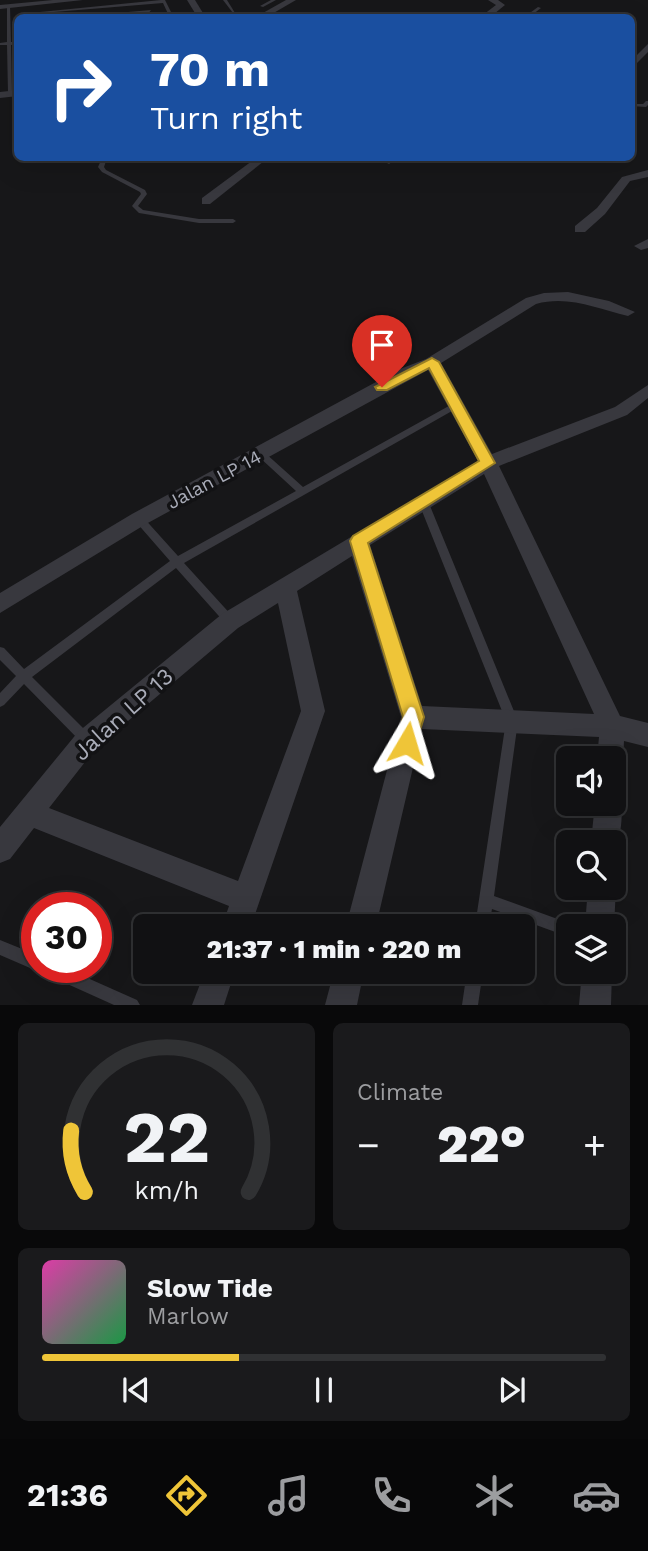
<!DOCTYPE html>
<html lang="en">
<head>
<meta charset="utf-8">
<style>
	:root { --surface:#111113; --page:#1a1a1c; --text:#f1f3f6; --muted:#9c9da0; --line:#303133; --accent:#efc538 }
	body { margin:0; font-family:"Work Sans",sans-serif; background:var(--page); color:var(--text); height:100vh; display:flex; flex-direction:column; font-size:26px; white-space:nowrap }
	* { box-sizing:border-box; margin:0 }
	p { font-size:23px; color:var(--muted) }
	.icon { flex:none; width:38px; height:38px; fill:none; stroke:currentColor; stroke-width:2; stroke-linecap:round; stroke-linejoin:round }
	.map { position:relative; height:1005px; overflow:hidden }
	.drawer { display:flex; flex-direction:column; gap:18px; padding:18px; background:#09090a; flex:1 }
	.drawer>* { flex:none }
	.banner { position:absolute; left:14px; top:14px; width:621px; height:147px; border-radius:10px; box-shadow:0 7px 28px #0002,0 0 0 2px var(--line); background:#1a4fa0; color:#fff; overflow:hidden }
	.buttons { position:absolute; left:556px; top:746px; display:grid; gap:14px }
	.buttons a { display:grid; place-items:center; width:70px; height:70px; border-radius:10px; background:var(--surface); box-shadow:0 7px 28px #0002,0 0 0 2px var(--line); font-size:35px }
	.speed { position:absolute; left:21px; top:892px; display:flex; gap:14px; font-size:35px; font-weight:700; text-align:center }
	.speed>* { display:grid; place-content:center; width:91px; height:91px; border-radius:50%; background:var(--surface); box-shadow:0 7px 28px #0002,0 0 0 2px var(--line); line-height:1 }
	.speed .limit { border:10px solid #d22; background:#fff; color:#111 }
	.pin { position:absolute; display:grid; place-items:center; width:60px; height:60px; color:#fff; margin:-72px -30px; border-radius:50% 50% 50% 0; rotate:-45deg; box-shadow:0 0 7px #0007 }
	.pin .icon { rotate:45deg }
	.me { position:absolute; width:77px; margin:-38px; rotate:7deg; stroke-linejoin:round; filter:drop-shadow(0 0 5px #0008) }
	.turn { display:flex; align-items:center; gap:24px; height:147px; padding:0 21px; font-size:32px }
	.turn .icon { width:91px; height:91px; stroke-width:2.5 }
	.turn b { display:block; font-size:49px; line-height:60px }
	.big { font-size:52px; font-weight:800; line-height:1.1 }
	.drawer .tile { flex:1; display:flex; flex-direction:column; justify-content:center; gap:10px; min-width:0; padding:0 24px; border-radius:10px; background:var(--page) }
	.drawer .dial { align-items:center; gap:0 }
	.dial svg { height:182px; overflow:visible; fill:none; stroke:var(--line); stroke-width:7; stroke-linecap:round; text-anchor:middle }
	.dial text { fill:var(--text); stroke:none }
	.song { display:flex; align-items:center; gap:21px }
	.cover { width:84px; height:84px; border-radius:10px; background:linear-gradient(135deg,hsl(320 70% 55%),hsl(140 70% 35%)) }
	.played { height:7px; border-radius:4px; background:linear-gradient(90deg,var(--accent) 35%,var(--line) 35%) }
	.keys { display:flex; justify-content:space-around; direction:ltr }
	.heat { display:flex; justify-content:space-between; align-items:center; font-size:38px; direction:ltr }
	.drawer .tiles { flex:1; display:grid; gap:18px; grid-template-columns:1fr 1fr }
	.tile:last-child { grid-column:span 2 }
	.trip { position:absolute; left:133px; top:914px; width:402px; height:70px; border-radius:10px; background:var(--surface); box-shadow:0 7px 28px #0002,0 0 0 2px var(--line); font-weight:800; line-height:70px; text-align:center }
	.tabs { display:flex; height:112px; justify-content:space-around; align-items:center; background:#070708; color:var(--muted) }
	.tabs .icon { width:49px; height:49px }
	.tabs .active { color:var(--accent) }
	.tabs b { font-size:32px; color:var(--text) }
	.map>svg:first-child { display:block }
	.lines { fill:none; stroke-linecap:round; stroke-linejoin:round }
	.lane { fill:#38383e; fill-rule:evenodd }
	.street { fill:#38383e; fill-rule:evenodd }
	.route { fill:#efc538; stroke:#9b8024; stroke-width:2 }
	.labels { text-anchor:middle; stroke-width:7; stroke-linejoin:round; paint-order:stroke }
	.street-label { font-size:19px; fill:#a9acb8; stroke:#121214 }
	.near-street-label { font-size:23px; fill:#a9acb8; stroke:#121214 }
</style>
</head>
<body>
<div class="map">
<svg width="648" height="1005" viewBox="0 0 648 1005">
	<rect width="100%" height="100%" fill="#171719"/>
	<g class="lines">
		<g class="lane">
			<polygon points="161,0 165,0 174,18 170,18 163,3 42,13 40,12"/>
			<polygon points="223,0 227,0 235,13 233,13"/>
			<polygon points="271,0 276,0 263,7 260,6"/>
			<polygon points="7,5 10,6 11,42 18,42 18,44 11,45 12,94 10,95 8,94 7,45 0,45 0,43 7,42"/>
			<polygon points="538,7 541,8 528,18 523,18"/>
			<polygon points="646,101 648,101 648,105 646,107 632,106 632,104 643,104"/>
			<polygon points="102,158 107,158 104,167 106,170 145,190 147,194 138,206 143,210 199,219 233,219 236,221 233,223 199,223 139,213 132,206 141,194 140,192 102,172 98,167"/>
			<polygon points="456,402 460,405 459,407 184,563 234,618 236,621 234,624 230,626 226,624 176,568 32,677 91,736 93,740 91,744 87,746 83,744 24,684 4,705 0,707 0,693 16,676 0,660 0,647 4,648 24,669 170,561 136,522 134,519 136,516 142,516 178,556 296,491 258,456 256,454 258,452 264,452 303,487"/>
			<polygon points="423,497 428,501 518,721 494,896 574,925 569,926 569,937 492,909 489,926 475,926 506,721 418,501"/>
			<polygon points="0,940 37,955 37,968 65,968 137,1000 140,1005 114,1005 43,973 41,969 37,971 0,955"/>
			<polygon points="467,971 483,971 478,1005 462,1005"/>
		</g>
		<g class="street">
			<polygon points="53,0 83,0 0,9 0,5"/>
			<polygon points="187,0 195,0 206,18 198,18"/>
			<polygon points="286,0 296,0 265,18 254,18"/>
			<polygon points="488,0 498,0 505,5 489,18 479,18 496,5"/>
			<polygon points="151,10 148,14 78,18 82,16"/>
			<polygon points="648,44 648,52 632,68 632,60"/>
			<polygon points="18,90 18,96 0,98 0,92"/>
			<polygon points="256,158 268,158 210,204 202,204 202,198"/>
			<polygon points="398,158 389,164 383,161 387,158"/>
			<polygon points="648,170 648,177 630,181 605,214 585,232 575,232 575,226 597,208 622,177"/>
			<polygon points="648,239 648,248 641,250 634,246"/>
			<path d="M568,292L609,301L635,312L628,316C597,309 569,295 536,304L441,363L492,454L615,407L648,385V398L627,415L499,466L620,716L648,723V747L624,741L623,758L619,767L614,769V758H597L599,737L422,729L376,926H346L401,717L352,556L297,591L325,711L251,926H222L229,906L34,828L10,859L0,863V827L78,732L222,614L478,461L428,370L146,524L0,613V593L132,514L400,369L426,359L526,298L544,293ZM484,474L594,714L422,706L370,545ZM278,603L301,711L238,881L49,808L96,748L238,628Z"/>
			<path d="M614,792C627,803 621,838 614,852V842H591L595,803H614Z"/>
			<polygon points="614,882 616,887 614,927 585,926 588,887 614,887"/>
			<polygon points="205,971 235,971 224,1005 192,1005"/>
			<polygon points="334,971 364,971 357,1005 325,1005"/>
			<polygon points="582,971 612,971 611,1005 579,1005"/>
		</g>
	</g>
	<polygon class="route" points="432,358 439,362 495,463 368,543 424,717 414,750 407,753 400,750 397,743 403,717 350,541 353,536 479,461 429,368 387,390 377,390 375,387"/>
	<g class="labels">
		<g class="street-label">
			<text transform="translate(214 479) rotate(-28)" y="7">Jalan LP 14</text>
		</g>
		<g class="near-street-label">
			<text transform="translate(123 714) rotate(-42)" y="8">Jalan LP 13</text>
		</g>
	</g>
</svg>
<div class="buttons">
<a><svg class="icon" aria-label="sound" viewBox="0 0 24 24"><path d="M4 9h4l5-4v14l-5-4H4zM17 9q2 3 0 6"/></svg></a>
<a><svg class="icon" aria-label="search" viewBox="0 0 24 24"><circle cx="10" cy="10" r="6"/><path d="M15 15l6 6"/></svg></a>
<a><svg class="icon" aria-label="layers" viewBox="0 0 24 24"><path d="M12 4l9 5-9 5-9-5zM3 14l9 5 9-5"/></svg></a>
</div>
<div class="speed"><div class="limit">30</div></div>
<div class="pin" style="left:382px;top:387px;background:#d93025"><svg class="icon" aria-label="arrive" viewBox="0 0 24 24"><path d="M6 21V4h12l-3 4 3 4H6"/></svg></div>
<svg class="me" style="left:407px;top:743px" viewBox="-20 -20 40 40"><path d="M0-17L14 15 0 8-14 15z" fill="#efc538" stroke="#fff" stroke-width="4"/></svg>
<div class="trip">21:37 · 1 min · 220 m</div>
<div class="banner">
<div class="turn"><svg class="icon" aria-label="right" viewBox="0 0 24 24"><path d="M7 20v-9h11M14 6l5 5-5 5"/></svg><div><b>70 m</b>Turn right</div></div>
</div>
</div>
<section class="drawer">
<div class="tiles">
<div class="tile dial"><svg viewBox="0 0 100 80">
<path d="M14 69A42 42 0 1 1 86 69"/>
<path d="M14 69A42 42 0 0 1 8 42" stroke="#efc538"/>
<text x="50" y="56" font-size="32" font-weight="700">22</text>
<text x="50" y="72" font-size="11">km/h</text>
</svg></div>
<div class="tile"><p>Climate</p>
<div class="heat"><a>−</a><b class="big">22°</b><a>+</a></div>
</div>
<div class="tile">
<div class="song"><i class="cover"></i><div><b>Slow Tide</b><p>Marlow</p></div></div>
<div class="played"></div>
<div class="keys"><svg class="icon" aria-label="previous" viewBox="0 0 24 24"><path d="M18 5L8 12l10 7zM5 5v14"/></svg><svg class="icon" aria-label="pause" viewBox="0 0 24 24"><path d="M8 5v14M16 5v14"/></svg><svg class="icon" aria-label="next" viewBox="0 0 24 24"><path d="M6 5l10 7-10 7zM19 5v14"/></svg></div>
</div>
</div>
</section>
<nav class="tabs">
<b>21:36</b>
<svg class="icon active" aria-label="directions" viewBox="0 0 24 24"><path d="M12 3l9 9-9 9-9-9zM9 14v-3h6M13 9l2 2-2 2"/></svg>
<svg class="icon" aria-label="music" viewBox="0 0 24 24"><path d="M9 18V5l10-2v13"/><circle cx="6" cy="18" r="3"/><circle cx="16" cy="16" r="3"/></svg>
<svg class="icon" aria-label="phone" viewBox="0 0 24 24"><path d="M5 4h4l2 5-3 2q2 4 5 5l2-3 5 2v4C11 20 4 13 5 4z"/></svg>
<svg class="icon" aria-label="climate" viewBox="0 0 24 24"><path d="M12 3v18M4 7l16 10M4 17L20 7"/></svg>
<svg class="icon" aria-label="car" viewBox="0 0 24 24"><path d="M5 17H2v-5l4-1 3-4h7l3 4 3 1v5h-3M9 17h6M6 11h13"/><circle cx="7" cy="17" r="2"/><circle cx="17" cy="17" r="2"/></svg>
</nav>
</body>
</html>
